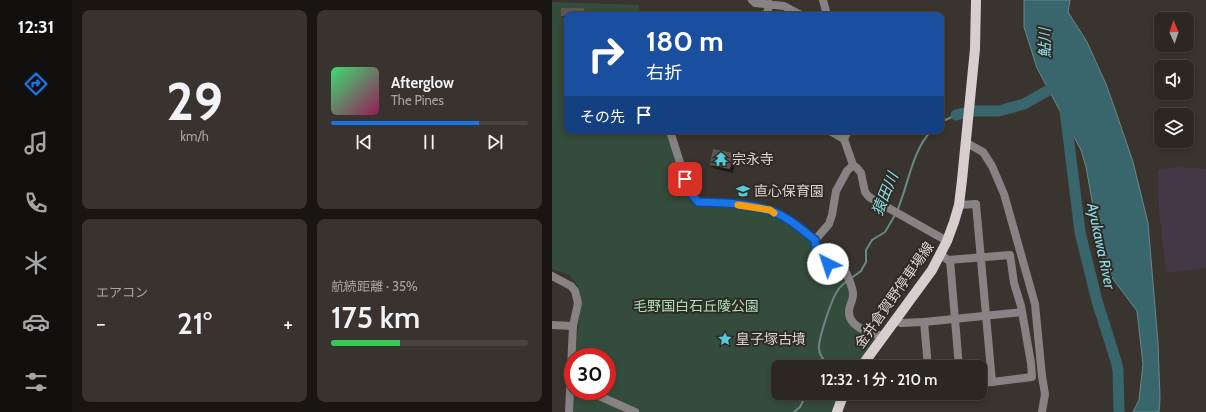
<!DOCTYPE html>
<html lang="ja">
<head>
<meta charset="utf-8">
<style>
	:root { --surface:#2c2722; --page:#38332f; --text:#f1f3f6; --muted:#a6a5a5; --line:#484440; --accent:#1a73e8 }
	body { margin:0; font-family:Cabin,"Noto Sans JP",sans-serif; background:var(--page); color:var(--text); height:100vh; display:flex; flex-direction:column; font-size:15px; white-space:nowrap }
	* { box-sizing:border-box; margin:0 }
	p { font-size:13px; color:var(--muted) }
	.icon { flex:none; width:22px; height:22px; fill:none; stroke:currentColor; stroke-width:2; stroke-linecap:round; stroke-linejoin:round }
	.map { position:relative; flex:1; overflow:hidden }
	.drawer { display:flex; flex-direction:column; gap:10px; padding:10px; background:#181513; width:480px }
	.drawer>* { flex:none }
	.guide { position:absolute; left:12px; top:12px; width:380px; height:122px; border-radius:8px; box-shadow:0 2px 6px #0003,0 0 0 1px var(--line); background:#1a4fa0; color:#fff; overflow:hidden }
	.needle { width:26px; rotate:357deg }
	.controls { position:absolute; left:602px; top:12px; display:grid; gap:8px }
	.controls a { display:grid; place-items:center; width:40px; height:40px; border-radius:8px; background:var(--surface); box-shadow:0 2px 6px #0003,0 0 0 1px var(--line); font-size:20px }
	.speed { position:absolute; left:12px; top:348px; display:flex; gap:8px; font-size:20px; font-weight:700; text-align:center }
	.speed>* { display:grid; place-content:center; width:52px; height:52px; border-radius:50%; background:var(--surface); box-shadow:0 2px 6px #0003,0 0 0 1px var(--line); line-height:1 }
	.speed .limit { border:6px solid #d22; background:#fff; color:#111 }
	.pin { position:absolute; display:grid; place-items:center; width:34px; height:34px; color:#fff; margin:-17px; border-radius:8px; box-shadow:0 2px 6px #0006 }
	.me { position:absolute; width:44px; margin:-22px; rotate:319deg; stroke-linejoin:round; filter:drop-shadow(0 0 3px #0008) }
	.turn { display:flex; align-items:center; gap:14px; height:84px; padding:0 16px; font-size:18px }
	.turn .icon { width:52px; height:52px; stroke-width:2.5 }
	.turn b { display:block; font-size:28px; line-height:34px }
	.then { display:flex; align-items:center; height:38px; padding:0 16px; background:#0003; gap:8px; font-size:15px }
	.big { font-size:30px; font-weight:600; line-height:1.1 }
	.drawer .tile { flex:1; display:flex; flex-direction:column; justify-content:center; gap:6px; min-width:0; padding:0 14px; border-radius:8px; background:var(--page) }
	.drawer .dial { align-items:center; gap:0 }
	.dial b { font-size:52px; line-height:1 }
	.song { display:flex; align-items:center; gap:12px }
	.cover { width:48px; height:48px; border-radius:6px; background:linear-gradient(135deg,hsl(140 70% 55%),hsl(330 70% 35%)) }
	.played { height:4px; border-radius:2px; background:linear-gradient(90deg,var(--accent) 75%,var(--line) 75%) }
	.keys { display:flex; justify-content:space-around; direction:ltr }
	.heat { display:flex; justify-content:space-between; align-items:center; font-size:22px; direction:ltr }
	.charge { height:6px; border-radius:3px; background:linear-gradient(90deg,#34c759 35%,var(--line) 0) }
	.drawer .tiles { flex:1; display:grid; gap:10px; grid-template-columns:repeat(2,1fr) }
	.trip { position:absolute; left:219px; top:360px; width:216px; height:40px; border-radius:8px; background:var(--surface); box-shadow:0 2px 6px #0003,0 0 0 1px var(--line); font-weight:600; line-height:40px; text-align:center }
	main { display:flex; flex:1; min-height:0 }
	.tabs { display:flex; flex-direction:column; width:72px; justify-content:space-around; align-items:center; background:#12100e; color:var(--muted) }
	.tabs .icon { width:28px; height:28px }
	.tabs .selected { color:var(--accent) }
	.tabs b { font-size:18px; color:var(--text) }
	.map>svg:first-child { display:block }
	.commercial { fill:#443847 }
	.green { fill:#344c3b }
	.water { fill:#38666c; stroke:#69888b }
	.shadow { fill:#0007 }
	.lines { fill:none; stroke-linecap:round; stroke-linejoin:round }
	.stream { stroke:#69888b; stroke-width:2 }
	.river { stroke:#38666c; stroke-width:11 }
	.building { fill:#5e5751 }
	.minor { stroke:#878283; stroke-width:8 }
	.major { stroke:#d8ced0; stroke-width:10 }
	.route-casing { stroke:#114b97; stroke-width:10 }
	.route { stroke:#1a73e8; stroke-width:7 }
	.slow { stroke:#f59e0b; stroke-width:7 }
	.labels { text-anchor:middle; stroke-width:4; stroke-linejoin:round; paint-order:stroke }
	.poi-label { font-size:14px; fill:#dbd6d3; stroke:#302a25; text-anchor:start }
	.street-label { font-size:14px; fill:#dbd6d3; stroke:#302a25 }
	.park-label { font-size:14px; fill:#a9e2b8; stroke:#302a25 }
	.water-label { font-size:15px; font-style:italic; fill:#8ddfea; stroke:#302a25 }
</style>
</head>
<body>
<main>
<nav class="tabs">
<b>12:31</b>
<svg class="icon selected" aria-label="directions" viewBox="0 0 24 24"><path d="M12 3l9 9-9 9-9-9zM9 14v-3h6M13 9l2 2-2 2"/></svg>
<svg class="icon" aria-label="music" viewBox="0 0 24 24"><path d="M9 18V5l10-2v13"/><circle cx="6" cy="18" r="3"/><circle cx="16" cy="16" r="3"/></svg>
<svg class="icon" aria-label="phone" viewBox="0 0 24 24"><path d="M5 4h4l2 5-3 2q2 4 5 5l2-3 5 2v4C11 20 4 13 5 4z"/></svg>
<svg class="icon" aria-label="climate" viewBox="0 0 24 24"><path d="M12 3v18M4 7l16 10M4 17L20 7"/></svg>
<svg class="icon" aria-label="car" viewBox="0 0 24 24"><path d="M5 17H2v-5l4-1 3-4h7l3 4 3 1v5h-3M9 17h6M6 11h13"/><circle cx="7" cy="17" r="2"/><circle cx="17" cy="17" r="2"/></svg>
<svg class="icon" aria-label="filters" viewBox="0 0 24 24"><path d="M4 7h16M4 17h16"/><circle cx="9" cy="7" r="2"/><circle cx="15" cy="17" r="2"/></svg>
</nav>
<section class="drawer">
<div class="tiles">
<div class="tile dial"><b>29</b><p>km/h</p></div>
<div class="tile">
<div class="song"><i class="cover"></i><div><b>Afterglow</b><p>The Pines</p></div></div>
<div class="played"></div>
<div class="keys"><svg class="icon" aria-label="previous" viewBox="0 0 24 24"><path d="M18 5L8 12l10 7zM5 5v14"/></svg><svg class="icon" aria-label="pause" viewBox="0 0 24 24"><path d="M8 5v14M16 5v14"/></svg><svg class="icon" aria-label="next" viewBox="0 0 24 24"><path d="M6 5l10 7-10 7zM19 5v14"/></svg></div>
</div>
<div class="tile"><p>エアコン</p>
<div class="heat"><a>−</a><b class="big">21°</b><a>+</a></div>
</div>
<div class="tile"><p>航続距離 · 35%</p><b class="big">175 km</b><div class="charge"></div></div>
</div>
</section>
<div class="map">
<svg width="654" height="412" viewBox="0 0 654 412">
	<rect width="100%" height="100%" fill="#3a342e"/>
	<polygon class="commercial" points="625,167 654,169 654,268 614,273 607,209 606,170"/>
	<polygon class="green" points="0,2 87,5 88,15 15,15 15,131 115,131 139,203 166,204 218,211 261,241 264,257 292,270 300,294 294,317 329,337 305,367 226,367 226,393 287,393 281,412 19,412 21,391 55,391 55,357 23,357 29,300 25,284 17,275 0,269"/>
	<polygon class="water" points="472,0 518,0 516,12 535,42 554,84 565,115 581,162 596,223 606,343 608,398 607,412 581,412 587,400 591,364 585,311 558,275 544,242 541,206 534,167 529,150 485,68 472,27"/>
	<g class="shadow">
		<polygon points="31,9 35,13 35,15 15,15 15,20 10,16"/>
		<polygon points="98,12 102,12 105,15 98,15"/>
		<polygon points="180,154 184,158 181,173 163,169 159,165"/>
	</g>
	<g class="lines">
		<g class="stream">
			<polyline points="389,122 404,115"/>
			<path d="M345,211C356,186 360,151 379,131"/>
			<polyline points="298,279 309,271 314,262 314,250 320,240 333,232 343,215"/>
			<path d="M274,367V363C271,359 267,354 267,349C266,339 280,298 286,290C288,286 292,284 295,281"/>
			<polyline points="242,412 248,407 255,393"/>
		</g>
		<g class="river">
			<polyline points="513,110 528,232 545,301 564,361 566,370 567,412"/>
			<polyline points="404,115 420,111 447,111 472,104 502,87 510,85"/>
		</g>
	</g>
	<g class="building">
		<polygon points="9,8 32,8 32,15 15,15 15,16 9,16"/>
		<polygon points="161,149 181,153 178,169 158,165"/>
	</g>
	<g class="lines">
		<g class="minor">
			<polyline points="200,0 203,3 232,6 249,15"/>
			<polyline points="271,0 275,15"/>
			<polyline points="214,15 218,4"/>
			<path d="M118,131L137,191L146,202C169,203 194,203 216,210C234,215 249,229 263,240"/>
			<polyline points="278,131 292,139 301,165 305,168 309,173 313,192 317,197 395,241"/>
			<polyline points="292,139 296,131"/>
			<polyline points="413,142 431,152 440,166 452,194 483,304 490,376 493,394 490,412"/>
			<path d="M301,165L295,171L284,191L280,215L277,224L263,240C264,271 276,258 293,270C296,277 300,285 301,293C302,300 297,305 297,311C296,327 319,334 331,336"/>
			<polyline points="407,205 424,204 440,382 428,383"/>
			<polyline points="388,254 396,260 458,255 462,283 469,306 479,363 480,377 440,382"/>
			<polyline points="398,260 407,367"/>
			<polyline points="0,276 19,286 23,291 26,303 21,326 17,412"/>
			<polyline points="342,321 349,323 372,322 376,367"/>
			<polyline points="372,322 470,312"/>
			<polyline points="0,325 21,326"/>
			<polyline points="36,391 83,412"/>
		</g>
		<g class="major">
			<polyline points="309,367 380,270 395,241 402,222 407,205 410,180 423,49 424,0"/>
			<polyline points="285,412 292,393"/>
		</g>
	</g>
	<g class="lines">
		<defs>
			<path id="route" d="M133,179L137,191L146,202C169,203 194,203 216,210C234,215 249,229 263,240C264,252 266,259 276,264"/>
		</defs>
		<use href="#route" class="route-casing"/>
		<use href="#route" class="route"/>
		<polyline class="slow" points="186,205 218,210 222,213"/>
	</g>
	<defs>
		<symbol id="temple-bare" viewBox="-9 -9 18 18"><path d="M0-6L5-2H3V0L6.5 2.5H4V6H1.5V3h-3V6H-4V2.5H-6.5L-3 0V-2H-5Z" fill="#53cbda" stroke="#302a25" stroke-width="2.5" paint-order="stroke"/></symbol>
		<symbol id="school-bare" viewBox="-9 -9 18 18"><path d="M0-5L7-2L0 1L-7-2ZM-4 1L0 2.5L4 1V4Q0 6-4 4Z" fill="#53cbda" stroke="#302a25" stroke-width="2.5" paint-order="stroke"/></symbol>
		<symbol id="sight-bare" viewBox="-9 -9 18 18"><path d="M0-6L1.8-2.2L6-1.7L2.9 1.2L3.7 5.4L0 3.3L-3.7 5.4L-2.9 1.2L-6-1.7L-1.8-2.2Z" fill="#53cbda" stroke="#302a25" stroke-width="2.5" paint-order="stroke"/></symbol>
	</defs>
	<g fill-rule="evenodd">
		<use href="#temple-bare" x="159" y="149" width="20" height="20"/>
		<use href="#school-bare" x="181" y="181" width="20" height="20"/>
		<use href="#sight-bare" x="163" y="329" width="20" height="20"/>
	</g>
	<g class="labels">
		<g class="poi-label">
			<text x="180" y="164">宗永寺</text>
			<text x="202" y="196">直心保育園</text>
			<text x="184" y="344">皇子塚古墳</text>
		</g>
		<g class="street-label">
			<text transform="translate(342 295) rotate(-55)" y="5">金井倉賀野停車場線</text>
		</g>
		<g class="park-label">
			<text x="144" y="311">毛野国白石丘陵公園</text>
		</g>
		<g class="water-label">
			<text transform="translate(493 43) rotate(-90)" y="5">鮎川</text>
			<text transform="translate(333 194) rotate(-68)" y="5">猿田川</text>
			<text transform="translate(549 246) rotate(78)" y="5">Ayukawa River</text>
		</g>
	</g>
</svg>
<div class="controls">
<a><svg class="needle" viewBox="-14 -14 28 28"><path d="M0-13l5 13h-10z" fill="#e53935"/><path d="M0 13l5-13h-10z" fill="#a6a5a5"/></svg></a>
<a><svg class="icon" aria-label="sound" viewBox="0 0 24 24"><path d="M4 9h4l5-4v14l-5-4H4zM17 9q2 3 0 6"/></svg></a>
<a><svg class="icon" aria-label="layers" viewBox="0 0 24 24"><path d="M12 4l9 5-9 5-9-5zM3 14l9 5 9-5"/></svg></a>
</div>
<div class="speed"><div class="limit">30</div></div>
<div class="pin" style="left:133px;top:179px;background:#d93025"><svg class="icon" aria-label="arrive" viewBox="0 0 24 24"><path d="M6 21V4h12l-3 4 3 4H6"/></svg></div>
<svg class="me" style="left:276px;top:264px" viewBox="-20 -20 40 40"><circle r="19" fill="#fff"/><path d="M0-13L10 11 0 6-10 11z" fill="#1a73e8"/></svg>
<div class="trip">12:32 · 1 分 · 210 m</div>
<div class="guide">
<div class="turn"><svg class="icon" aria-label="right" viewBox="0 0 24 24"><path d="M7 20v-9h11M14 6l5 5-5 5"/></svg><div><b>180 m</b>右折</div></div>
<div class="then">その先<svg class="icon" aria-label="arrive" viewBox="0 0 24 24"><path d="M6 21V4h12l-3 4 3 4H6"/></svg></div>
</div>
</div>
</main>
</body>
</html>
